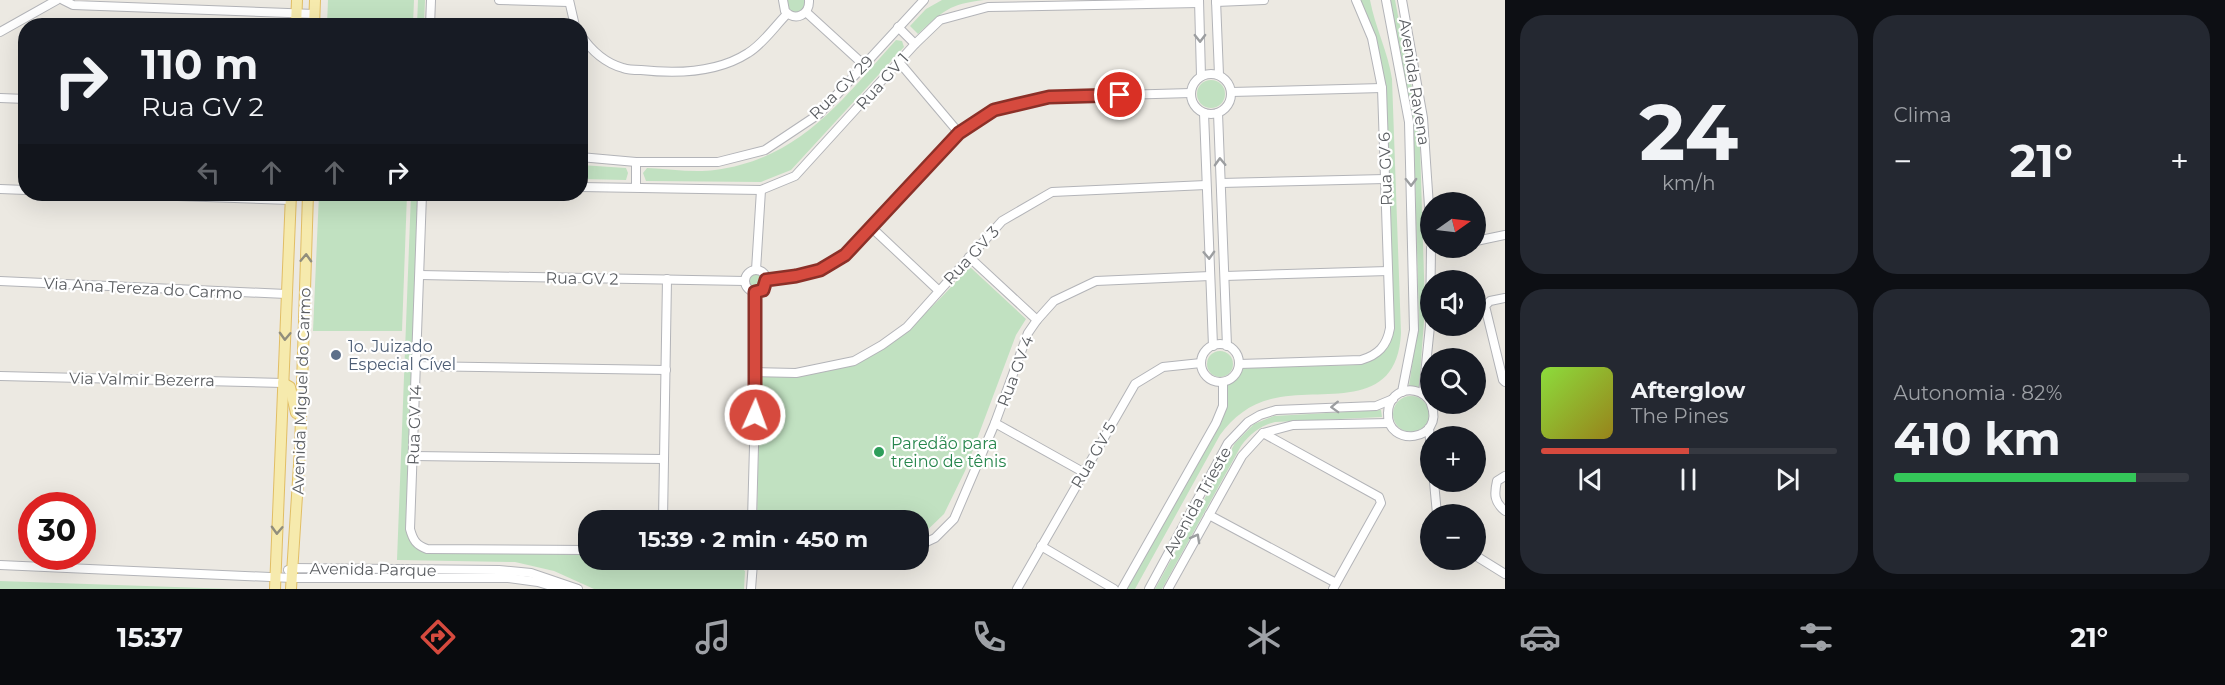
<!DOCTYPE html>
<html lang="pt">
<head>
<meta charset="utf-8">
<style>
	:root { --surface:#171b24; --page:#242831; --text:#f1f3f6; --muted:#9ea1a6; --line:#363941; --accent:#d64a3e }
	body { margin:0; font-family:Montserrat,sans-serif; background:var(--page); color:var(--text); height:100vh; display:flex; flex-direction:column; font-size:22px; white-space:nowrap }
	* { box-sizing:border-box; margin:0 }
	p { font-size:20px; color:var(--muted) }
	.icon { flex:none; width:33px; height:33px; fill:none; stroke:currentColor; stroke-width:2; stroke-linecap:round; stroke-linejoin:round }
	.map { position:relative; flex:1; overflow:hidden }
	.panel { display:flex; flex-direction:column; gap:15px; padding:15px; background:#0d0f14; width:720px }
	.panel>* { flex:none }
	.hud { position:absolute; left:18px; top:18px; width:570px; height:183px; border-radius:24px; box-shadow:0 6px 24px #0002; background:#171b24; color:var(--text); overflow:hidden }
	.needle { width:39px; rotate:76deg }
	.buttons { position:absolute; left:1420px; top:192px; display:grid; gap:12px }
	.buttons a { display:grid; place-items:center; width:66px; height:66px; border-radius:50%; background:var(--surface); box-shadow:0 6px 24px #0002; font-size:30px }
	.speed { position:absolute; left:18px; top:492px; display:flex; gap:12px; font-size:30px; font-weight:700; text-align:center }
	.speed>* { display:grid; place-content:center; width:78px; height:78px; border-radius:50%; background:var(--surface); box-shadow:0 6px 24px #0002; line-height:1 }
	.speed .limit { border:9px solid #d22; background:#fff; color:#111 }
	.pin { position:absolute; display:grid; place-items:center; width:51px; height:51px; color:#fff; margin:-26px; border:3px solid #fff; border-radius:50%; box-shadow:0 2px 6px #0007 }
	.me { position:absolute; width:66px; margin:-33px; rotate:2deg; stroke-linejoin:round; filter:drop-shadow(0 0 4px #0008) }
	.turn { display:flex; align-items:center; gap:21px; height:126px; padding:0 24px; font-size:27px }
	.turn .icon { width:78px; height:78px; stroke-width:2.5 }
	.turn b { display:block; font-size:42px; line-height:51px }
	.lanes { display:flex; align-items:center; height:57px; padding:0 24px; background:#0003; justify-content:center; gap:30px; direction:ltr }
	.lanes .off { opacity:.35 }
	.big { font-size:45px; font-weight:700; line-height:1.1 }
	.panel .tile { flex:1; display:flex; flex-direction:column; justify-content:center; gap:9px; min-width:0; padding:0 21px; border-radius:24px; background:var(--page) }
	.panel .dial { align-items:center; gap:0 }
	.dial b { font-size:78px; line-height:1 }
	.song { display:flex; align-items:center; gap:18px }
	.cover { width:72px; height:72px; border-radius:9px; background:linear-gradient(135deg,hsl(90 70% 55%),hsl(50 70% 35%)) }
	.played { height:6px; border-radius:3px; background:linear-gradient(90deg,var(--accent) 50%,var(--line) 50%) }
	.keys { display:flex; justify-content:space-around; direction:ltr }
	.heat { display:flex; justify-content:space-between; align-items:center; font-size:33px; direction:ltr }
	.charge { height:9px; border-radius:4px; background:linear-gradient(90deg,#34c759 82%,var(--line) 0) }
	.panel .tiles { flex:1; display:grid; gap:15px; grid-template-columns:repeat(2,1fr) }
	.trip { position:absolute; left:578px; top:510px; width:351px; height:60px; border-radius:24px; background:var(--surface); box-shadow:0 6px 24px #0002; font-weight:700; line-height:60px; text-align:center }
	.dock { display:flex; height:96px; justify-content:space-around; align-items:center; background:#090b0e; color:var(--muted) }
	.dock .icon { width:42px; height:42px }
	.dock .selected { color:var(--accent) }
	.dock b { font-size:27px; color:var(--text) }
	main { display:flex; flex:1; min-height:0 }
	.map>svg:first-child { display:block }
	.green { fill:#c1e1c1 }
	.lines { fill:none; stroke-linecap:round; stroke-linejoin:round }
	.minor-casing { stroke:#b3b4b8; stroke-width:10 }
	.major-casing { stroke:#e1be65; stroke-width:12 }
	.minor { stroke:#fff; stroke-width:8 }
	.major { stroke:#f6eaad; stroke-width:10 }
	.oneway { stroke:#9c9ea0 }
	.oneway2 { stroke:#918e7c }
	.route-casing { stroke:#8b3028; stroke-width:15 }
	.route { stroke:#d64a3e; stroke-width:10 }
	.service-dot { fill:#5c6f8a; stroke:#fff; stroke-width:2 }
	.leisure-dot { fill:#2e9e5b; stroke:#fff; stroke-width:2 }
	.labels { text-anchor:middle; stroke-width:4.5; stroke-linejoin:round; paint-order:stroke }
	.street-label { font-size:16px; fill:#5a5d61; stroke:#fff }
	.service-label { font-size:16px; fill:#4e5e75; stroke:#fff; text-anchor:start }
	.leisure-label { font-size:16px; fill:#27864d; stroke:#fff; text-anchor:start }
</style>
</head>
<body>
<main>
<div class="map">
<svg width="1505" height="589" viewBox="0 0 1505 589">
	<rect width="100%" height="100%" fill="#ece9e2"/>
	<g class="green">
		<polygon points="328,0 414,0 413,25 327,25"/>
		<polygon points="418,0 425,0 424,25 417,25"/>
		<path d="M787,0H805L804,8C799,13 795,14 789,10Z"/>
		<path d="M942,0H984C949,4 943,11 918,34L910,26L926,9Z"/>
		<path d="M1360,0H1370C1375,27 1388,52 1392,79L1401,333C1397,414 1322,386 1271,399C1250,404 1233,417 1220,435L1135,589H1125L1226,407L1227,385L1236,379L1243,368L1359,365L1377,357L1386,347V88L1375,37Z"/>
		<polygon points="1389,0 1395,0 1413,93 1420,146 1425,308 1419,387 1409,386 1419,319 1414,146 1408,93"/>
		<path d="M896,40L902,41L904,47L791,170L761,182L646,181L643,173L647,168C669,169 694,173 715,170C800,159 843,99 896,40Z"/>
		<circle cx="1211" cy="94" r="14"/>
		<polygon points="581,165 626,168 628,173 626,180 581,179"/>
		<polygon points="319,194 407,194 402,331 313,331"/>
		<polygon points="411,194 418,194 406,529 411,543 420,550 588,555 588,560 731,560 745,571 744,589 594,589 554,571 515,562 397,560"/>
		<path d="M970,267L1026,319L1016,335L965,471L944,514L918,539V520H757L760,376C867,380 901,340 970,267Z"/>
		<circle cx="756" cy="280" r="8"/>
		<circle cx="1220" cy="364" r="13"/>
		<circle cx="1411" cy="414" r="18"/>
		<path d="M1381,410L1382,417L1275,422C1260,426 1250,434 1241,446L1162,589H1155L1235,443L1254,424L1274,416Z"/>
		<polygon points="0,581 233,589 0,589"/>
	</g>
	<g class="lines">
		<defs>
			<g id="minor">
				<polyline points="63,0 73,5 315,14"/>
				<polyline points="499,0 568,2"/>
				<polyline points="569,0 575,26"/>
				<path d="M783,0L785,11C795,22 810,15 809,0"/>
				<polyline points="1199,0 1201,76"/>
				<polyline points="1216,0 1219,75"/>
				<polyline points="1386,0 1409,122 1414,330 1402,392"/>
				<polyline points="1402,0 1423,118 1431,236"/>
				<polyline points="1216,2 1264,0"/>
				<polyline points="806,12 864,65"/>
				<polyline points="430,26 431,0"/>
				<polyline points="898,27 915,44"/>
				<polyline points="0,32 57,0"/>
				<path d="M580,34C590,49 605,63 623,68C628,70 635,70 641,70C677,74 717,73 748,53C763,44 775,26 787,14"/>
				<polyline points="899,62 959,133"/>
				<circle cx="1211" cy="94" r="20"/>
				<polyline points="1231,92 1382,88"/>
				<polyline points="0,98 26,99"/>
				<polyline points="1204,113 1213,346"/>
				<polyline points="1218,113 1227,346"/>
				<polyline points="580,157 636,162 718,162 765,150 819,114 924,0"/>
				<polyline points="1221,183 1385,179"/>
				<polyline points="580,187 761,190 795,176 915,44 940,20 988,7 1199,3"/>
				<polyline points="636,187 636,162"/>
				<polyline points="0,189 26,190"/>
				<polyline points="120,194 290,200"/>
				<path d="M422,194L410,529C413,540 416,545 427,549L588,550"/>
				<polyline points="872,228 938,290"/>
				<polyline points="1476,241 1505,235"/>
				<polyline points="969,257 1037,320"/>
				<polyline points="756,270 761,190"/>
				<circle cx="756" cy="281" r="11"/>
				<polyline points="420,275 745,281"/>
				<polyline points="1225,276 1388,271"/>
				<polyline points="767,280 797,276 820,270 845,255 959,133 994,109 1049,97 1191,93"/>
				<polyline points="0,281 286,294"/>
				<polyline points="1505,298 1490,301 1485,306 1503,380 1505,382"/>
				<circle cx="1220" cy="363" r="19"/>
				<path d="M1239,364L1361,360C1378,355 1387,346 1390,328L1382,88L1372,38L1356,0"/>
				<polyline points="416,366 666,370"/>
				<polyline points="756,372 796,373 854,361 882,345 907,327 1002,221 1052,192 1206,185"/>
				<polyline points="0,376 283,383"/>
				<polyline points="1423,394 1430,326 1431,248"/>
				<path d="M1431,403C1424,390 1407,386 1395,396C1390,401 1388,406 1388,413C1386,448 1446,442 1431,404"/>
				<polyline points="995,423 1083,472"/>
				<polyline points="1429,428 1431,451"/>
				<polyline points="1263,433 1379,497 1381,503 1333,589"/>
				<polyline points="413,456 664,459"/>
				<path d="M1505,476L1497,481C1494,494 1494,502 1505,511"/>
				<polyline points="1434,482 1437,514"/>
				<polyline points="1209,515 1336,583"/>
				<polyline points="663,520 667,279"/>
				<polyline points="752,520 756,372 755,292"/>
				<polyline points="918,546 935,538 954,519 995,423 1028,333 1037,320 1054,301 1096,281 1210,276"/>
				<polyline points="1041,546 1114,589"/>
				<polyline points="1476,556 1505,574"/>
				<polyline points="743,560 753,563 759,560"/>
				<polyline points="0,565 292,578 508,578 538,582 561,589"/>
				<polyline points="288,570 293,568 499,570 531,573 578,589"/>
				<polyline points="751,589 753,563"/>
				<polyline points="1017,589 1135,384 1163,367 1201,363"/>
				<polyline points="1122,589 1216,423 1223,406 1223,382"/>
				<polyline points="1149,589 1228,443 1248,422 1260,415 1276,410 1376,406 1393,399"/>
				<polyline points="1168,589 1242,456 1263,433 1293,425 1389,423"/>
			</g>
			<g id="major">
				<polyline points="296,26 297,0"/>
				<polyline points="314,26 315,0"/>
				<polyline points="283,383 290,387 296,413"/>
				<polyline points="275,589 291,194"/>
				<polyline points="291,589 300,449 308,194"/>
			</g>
		</defs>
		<use href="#minor" class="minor-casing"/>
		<use href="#major" class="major-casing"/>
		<use href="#minor" class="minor"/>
		<use href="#major" class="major"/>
	</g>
	<defs><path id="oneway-chevron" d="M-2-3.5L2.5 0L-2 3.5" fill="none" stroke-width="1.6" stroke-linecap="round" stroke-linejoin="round" transform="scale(1.5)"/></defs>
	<g class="oneway">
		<use href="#oneway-chevron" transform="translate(1200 38) rotate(89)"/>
		<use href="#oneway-chevron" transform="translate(1220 162) rotate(-92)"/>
		<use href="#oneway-chevron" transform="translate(1411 182) rotate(89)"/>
		<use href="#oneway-chevron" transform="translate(1209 255) rotate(88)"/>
		<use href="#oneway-chevron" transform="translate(1335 407) rotate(178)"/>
		<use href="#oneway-chevron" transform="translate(1196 538) rotate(-61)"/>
	</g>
	<g class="oneway2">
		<use href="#oneway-chevron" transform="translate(306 258) rotate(-88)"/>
		<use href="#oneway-chevron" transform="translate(285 336) rotate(92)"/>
		<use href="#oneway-chevron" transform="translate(277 530) rotate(92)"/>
	</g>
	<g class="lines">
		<defs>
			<polyline id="route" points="755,415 755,292 763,290 766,280 796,276 820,270 845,255 959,133 994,110 1049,97 1120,95"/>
		</defs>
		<use href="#route" class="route-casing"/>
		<use href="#route" class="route"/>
	</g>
	<circle class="service-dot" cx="336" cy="355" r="6"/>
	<circle class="leisure-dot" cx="879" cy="452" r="6"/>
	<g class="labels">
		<g class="street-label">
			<text transform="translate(882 81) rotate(-48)" y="6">Rua GV 1</text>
			<text transform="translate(1415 82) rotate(81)" y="6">Avenida Ravena</text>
			<text transform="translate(841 87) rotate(-45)" y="6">Rua GV 29</text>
			<text transform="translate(1385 169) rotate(-92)" y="6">Rua GV 6</text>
			<text transform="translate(971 255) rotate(-47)" y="6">Rua GV 3</text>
			<text transform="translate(582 278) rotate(1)" y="6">Rua GV 2</text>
			<text transform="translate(143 288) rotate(3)" y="6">Via Ana Tereza do Carmo</text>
			<text transform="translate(1015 371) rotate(-69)" y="6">Rua GV 4</text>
			<text transform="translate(142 379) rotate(1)" y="6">Via Valmir Bezerra</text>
			<text transform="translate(301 391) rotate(-88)" y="6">Avenida Miguel do Carmo</text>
			<text transform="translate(414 425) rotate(-88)" y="6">Rua GV 14</text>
			<text transform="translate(1093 455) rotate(-60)" y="6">Rua GV 5</text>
			<text transform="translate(1197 501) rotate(-61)" y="6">Avenida Trieste</text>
			<text transform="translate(373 569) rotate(1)" y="6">Avenida Parque</text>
		</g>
		<g class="service-label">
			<text x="348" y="352">1o. Juizado<tspan x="348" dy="18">Especial Cível</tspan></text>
		</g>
		<g class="leisure-label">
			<text x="891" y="449">Paredão para<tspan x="891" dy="18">treino de tênis</tspan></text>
		</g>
	</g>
</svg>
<div class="buttons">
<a><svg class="needle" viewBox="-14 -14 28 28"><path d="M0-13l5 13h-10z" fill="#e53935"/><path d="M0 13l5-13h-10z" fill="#9ea1a6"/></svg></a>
<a><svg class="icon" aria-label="sound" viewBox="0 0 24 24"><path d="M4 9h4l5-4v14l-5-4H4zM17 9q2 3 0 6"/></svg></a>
<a><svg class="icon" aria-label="search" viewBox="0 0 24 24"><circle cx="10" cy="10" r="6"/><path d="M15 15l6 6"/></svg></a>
<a>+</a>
<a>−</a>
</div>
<div class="speed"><div class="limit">30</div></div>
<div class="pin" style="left:1120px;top:95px;background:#d93025"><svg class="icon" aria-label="arrive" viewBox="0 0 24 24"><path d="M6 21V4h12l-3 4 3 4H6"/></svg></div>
<svg class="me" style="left:755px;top:415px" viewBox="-20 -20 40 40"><circle r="17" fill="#d64a3e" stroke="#fff" stroke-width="3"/><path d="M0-11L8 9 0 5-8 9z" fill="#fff"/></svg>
<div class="trip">15:39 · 2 min · 450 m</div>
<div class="hud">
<div class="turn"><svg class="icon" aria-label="right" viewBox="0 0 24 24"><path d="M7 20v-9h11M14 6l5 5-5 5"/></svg><div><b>110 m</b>Rua GV 2</div></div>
<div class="lanes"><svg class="icon off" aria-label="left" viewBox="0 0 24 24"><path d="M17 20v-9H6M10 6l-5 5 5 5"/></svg><svg class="icon off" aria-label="ahead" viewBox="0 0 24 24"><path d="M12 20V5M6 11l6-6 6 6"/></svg><svg class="icon off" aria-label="ahead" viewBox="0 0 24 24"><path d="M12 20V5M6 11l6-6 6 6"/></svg><svg class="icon" aria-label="right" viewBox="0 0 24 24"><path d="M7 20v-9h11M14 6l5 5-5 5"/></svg></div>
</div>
</div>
<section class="panel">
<div class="tiles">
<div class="tile dial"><b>24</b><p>km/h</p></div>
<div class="tile"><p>Clima</p>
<div class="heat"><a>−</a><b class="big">21°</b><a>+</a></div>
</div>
<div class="tile">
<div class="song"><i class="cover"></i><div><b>Afterglow</b><p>The Pines</p></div></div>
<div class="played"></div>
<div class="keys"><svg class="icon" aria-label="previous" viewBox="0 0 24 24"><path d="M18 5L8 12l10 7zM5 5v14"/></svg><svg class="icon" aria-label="pause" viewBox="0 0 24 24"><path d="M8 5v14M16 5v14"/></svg><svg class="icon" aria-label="next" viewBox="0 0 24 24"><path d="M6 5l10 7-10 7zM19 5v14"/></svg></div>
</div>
<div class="tile"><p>Autonomia · 82%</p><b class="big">410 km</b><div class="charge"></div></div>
</div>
</section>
</main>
<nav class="dock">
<b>15:37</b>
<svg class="icon selected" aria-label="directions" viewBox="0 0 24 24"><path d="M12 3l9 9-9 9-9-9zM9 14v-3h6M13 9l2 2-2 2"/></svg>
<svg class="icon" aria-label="music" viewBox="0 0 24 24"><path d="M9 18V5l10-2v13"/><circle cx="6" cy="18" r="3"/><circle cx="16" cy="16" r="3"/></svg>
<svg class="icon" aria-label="phone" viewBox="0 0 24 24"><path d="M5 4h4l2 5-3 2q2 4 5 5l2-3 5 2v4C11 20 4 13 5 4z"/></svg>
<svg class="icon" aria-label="climate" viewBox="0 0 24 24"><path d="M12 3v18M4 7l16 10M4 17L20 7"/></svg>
<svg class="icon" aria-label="car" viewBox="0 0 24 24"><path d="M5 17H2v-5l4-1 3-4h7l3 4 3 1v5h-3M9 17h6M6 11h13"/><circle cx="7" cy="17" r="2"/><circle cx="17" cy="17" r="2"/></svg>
<svg class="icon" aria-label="filters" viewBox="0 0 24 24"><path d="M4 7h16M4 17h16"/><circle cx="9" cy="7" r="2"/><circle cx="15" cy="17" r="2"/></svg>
<b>21°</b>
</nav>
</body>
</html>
